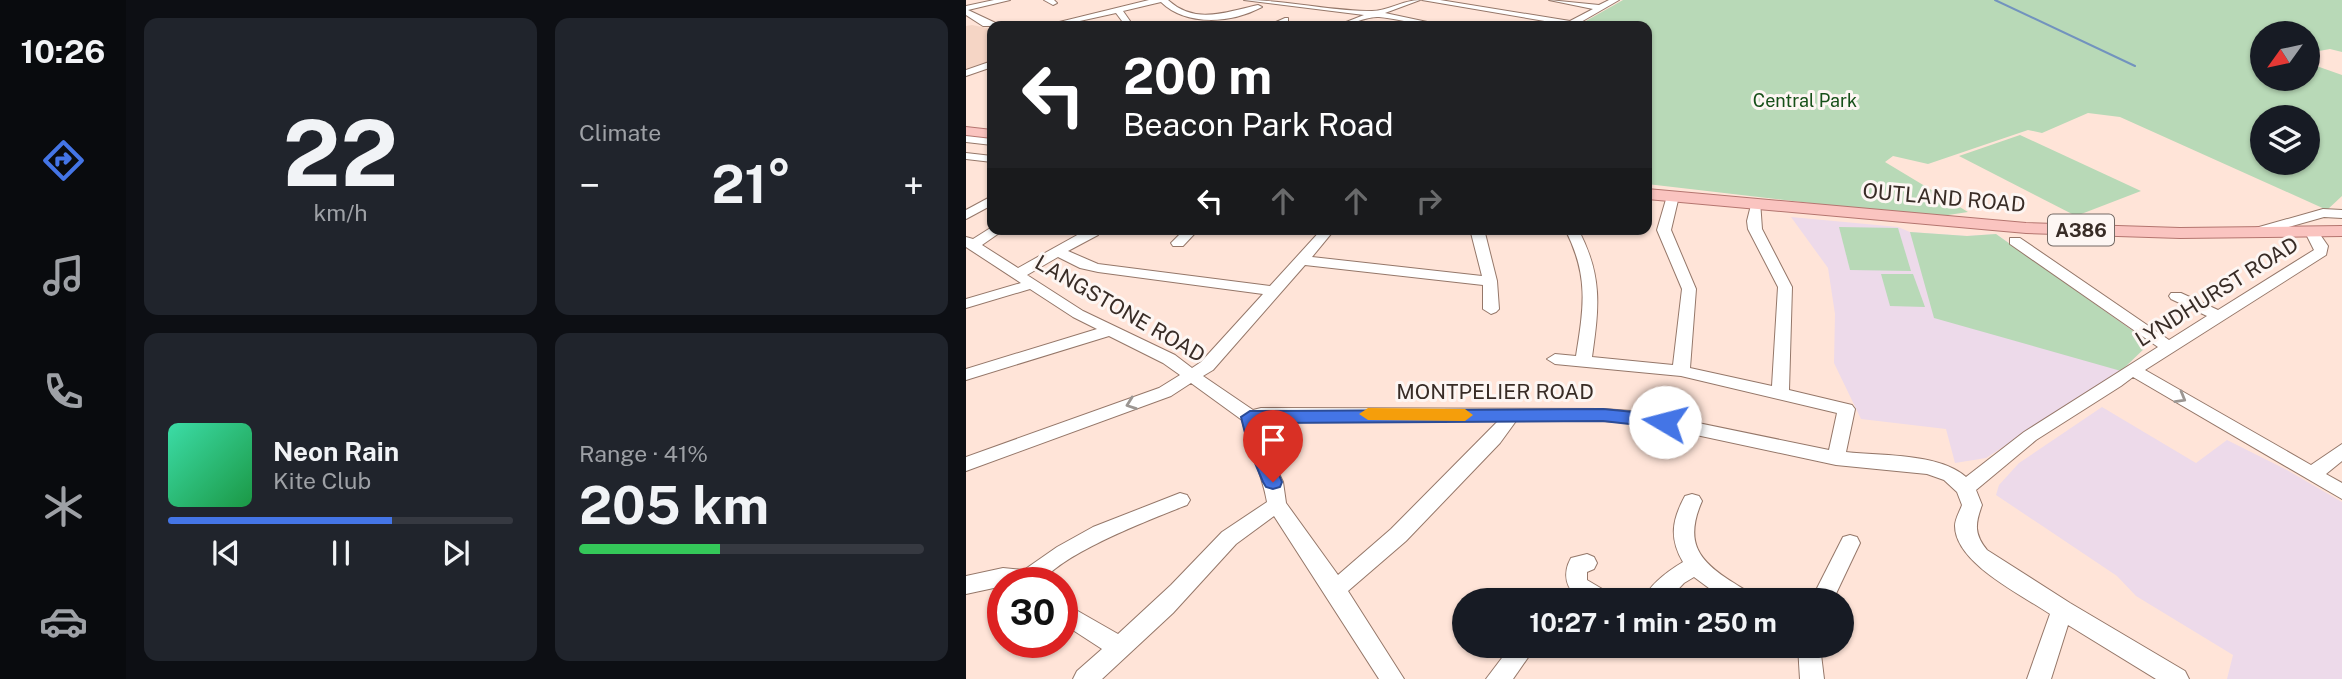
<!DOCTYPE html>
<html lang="en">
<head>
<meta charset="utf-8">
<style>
	:root { --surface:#171b24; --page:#20242c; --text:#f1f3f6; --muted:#9ea1a6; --line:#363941; --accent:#4475e6 }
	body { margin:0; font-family:"Public Sans",sans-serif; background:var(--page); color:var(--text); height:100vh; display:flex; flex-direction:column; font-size:26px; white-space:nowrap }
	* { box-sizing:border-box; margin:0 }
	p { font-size:23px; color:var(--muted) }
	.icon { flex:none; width:38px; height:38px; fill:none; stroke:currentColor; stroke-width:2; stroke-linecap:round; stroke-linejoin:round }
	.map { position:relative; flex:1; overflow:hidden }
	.side { display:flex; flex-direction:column; gap:18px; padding:18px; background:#0d0f14; width:840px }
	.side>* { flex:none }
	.hud { position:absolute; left:21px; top:21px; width:665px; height:214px; border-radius:14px; box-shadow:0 2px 5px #0004; background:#202124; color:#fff; overflow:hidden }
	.needle { width:46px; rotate:237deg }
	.buttons { position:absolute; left:1284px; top:21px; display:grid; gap:14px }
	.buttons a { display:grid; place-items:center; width:70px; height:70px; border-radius:50%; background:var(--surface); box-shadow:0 2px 5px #0004; font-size:35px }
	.speed { position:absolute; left:21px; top:567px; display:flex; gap:14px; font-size:35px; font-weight:700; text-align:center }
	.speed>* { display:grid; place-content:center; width:91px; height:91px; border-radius:50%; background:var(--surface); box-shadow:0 2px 5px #0004; line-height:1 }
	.speed .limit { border:10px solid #d22; background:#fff; color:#111 }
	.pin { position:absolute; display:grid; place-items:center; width:60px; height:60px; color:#fff; margin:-72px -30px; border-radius:50% 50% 50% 0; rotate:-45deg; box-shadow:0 0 7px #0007 }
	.pin .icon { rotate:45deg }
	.me { position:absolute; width:77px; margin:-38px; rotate:278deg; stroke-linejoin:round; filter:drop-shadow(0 0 5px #0008) }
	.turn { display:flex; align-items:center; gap:24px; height:147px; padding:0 21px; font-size:32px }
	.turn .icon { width:91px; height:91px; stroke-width:2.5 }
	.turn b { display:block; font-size:49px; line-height:60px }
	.lanes { display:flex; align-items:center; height:66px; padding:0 21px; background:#0003; justify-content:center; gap:35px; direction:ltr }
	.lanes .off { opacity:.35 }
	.big { font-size:52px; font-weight:700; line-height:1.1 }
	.side .tile { flex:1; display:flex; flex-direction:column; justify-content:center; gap:10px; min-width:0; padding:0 24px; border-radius:14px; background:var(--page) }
	.side .dial { align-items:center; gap:0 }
	.dial b { font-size:91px; line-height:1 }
	.song { display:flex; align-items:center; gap:21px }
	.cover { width:84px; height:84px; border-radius:10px; background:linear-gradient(135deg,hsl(160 70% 55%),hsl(140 70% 35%)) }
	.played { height:7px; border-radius:4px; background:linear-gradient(90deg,var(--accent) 65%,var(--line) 65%) }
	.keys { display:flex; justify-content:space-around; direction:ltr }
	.heat { display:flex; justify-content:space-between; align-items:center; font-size:38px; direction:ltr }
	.charge { height:10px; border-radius:5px; background:linear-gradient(90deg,#34c759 41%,var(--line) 0) }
	.side .tiles { flex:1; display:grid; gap:18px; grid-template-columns:repeat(2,1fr) }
	.trip { position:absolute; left:486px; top:588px; width:402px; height:70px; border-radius:35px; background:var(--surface); box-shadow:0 2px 5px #0004; font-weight:700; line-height:70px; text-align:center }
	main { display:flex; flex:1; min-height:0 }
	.menu { display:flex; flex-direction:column; width:126px; justify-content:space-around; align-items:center; background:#090b0e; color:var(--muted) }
	.menu .icon { width:49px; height:49px }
	.menu .current { color:var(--accent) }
	.menu b { font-size:32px; color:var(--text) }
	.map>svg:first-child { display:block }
	.built { fill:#f5d5c5 }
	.education { fill:#eddaea }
	.green { fill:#b8d9b7; fill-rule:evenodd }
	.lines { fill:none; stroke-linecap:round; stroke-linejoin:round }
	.stream { stroke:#7293be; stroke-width:2 }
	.minor-casing { stroke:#957769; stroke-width:2 }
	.major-casing { stroke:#b4756f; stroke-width:2 }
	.minor { fill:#fff; fill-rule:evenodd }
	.major { fill:#fac4c0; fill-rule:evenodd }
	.oneway { stroke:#9c9692 }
	.route { fill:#4475e6; stroke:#2c4c96; stroke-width:2 }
	.slow { fill:#f59e0b }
	.labels { text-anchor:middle; stroke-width:6; stroke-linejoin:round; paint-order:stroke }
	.far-park-label { font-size:18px; fill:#165019; stroke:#fdf6f3 }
	.shield { fill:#fdf6f3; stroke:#736964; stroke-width:2 }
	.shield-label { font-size:19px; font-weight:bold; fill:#382c26 }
	.street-label { font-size:21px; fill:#382c26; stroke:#fdf6f3 }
</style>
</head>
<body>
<main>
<nav class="menu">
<b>10:26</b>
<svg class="icon current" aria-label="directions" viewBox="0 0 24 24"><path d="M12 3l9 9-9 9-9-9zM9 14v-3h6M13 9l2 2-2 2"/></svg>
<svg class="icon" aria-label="music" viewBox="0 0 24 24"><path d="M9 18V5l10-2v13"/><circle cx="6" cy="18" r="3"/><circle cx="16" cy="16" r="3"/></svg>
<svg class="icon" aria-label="phone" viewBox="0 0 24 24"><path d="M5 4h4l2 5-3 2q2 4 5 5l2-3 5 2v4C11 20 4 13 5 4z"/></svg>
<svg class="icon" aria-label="climate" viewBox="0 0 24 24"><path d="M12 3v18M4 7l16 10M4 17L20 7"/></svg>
<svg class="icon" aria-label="car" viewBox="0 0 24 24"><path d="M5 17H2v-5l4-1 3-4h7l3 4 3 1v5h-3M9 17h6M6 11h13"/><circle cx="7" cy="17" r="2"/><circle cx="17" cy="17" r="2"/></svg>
</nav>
<section class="side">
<div class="tiles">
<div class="tile dial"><b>22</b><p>km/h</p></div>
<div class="tile"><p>Climate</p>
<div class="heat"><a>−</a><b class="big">21°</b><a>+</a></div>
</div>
<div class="tile">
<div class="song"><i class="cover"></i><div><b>Neon Rain</b><p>Kite Club</p></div></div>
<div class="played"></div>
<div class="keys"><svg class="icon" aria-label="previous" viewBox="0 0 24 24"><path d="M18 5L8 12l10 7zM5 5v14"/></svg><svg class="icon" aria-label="pause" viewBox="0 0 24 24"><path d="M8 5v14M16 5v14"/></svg><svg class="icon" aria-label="next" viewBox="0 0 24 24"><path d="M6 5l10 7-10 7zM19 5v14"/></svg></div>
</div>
<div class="tile"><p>Range · 41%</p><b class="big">205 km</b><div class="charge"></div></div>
</div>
</section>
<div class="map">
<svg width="1376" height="679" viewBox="0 0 1376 679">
	<rect width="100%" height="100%" fill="#ffe4d8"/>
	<polygon class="built" points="6,25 26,29 26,61 0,70 0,26"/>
	<g class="education">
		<polygon points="825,217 932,227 944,232 1001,236 1030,234 1184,343 1155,371 1020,458 989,463 980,429 895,419 868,363 869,314 862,268"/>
		<polygon points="1136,407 1230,463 1261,440 1321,470 1376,502 1376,679 1261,679 1267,655 1170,596 1151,576 1030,495 1033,485 1053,463"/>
	</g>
	<g class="green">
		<path d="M657,0H1376V52L1364,49L1342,53V33H1297V79H1342V63L1376,75V196L1361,210L1154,117L1122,113L1076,133L1062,130L962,164L927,156L919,162L1002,212L969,217L955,216L681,184V26H611ZM1297,117H1342V163H1297Z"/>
		<polygon points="1054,135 1175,191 1110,216 993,156"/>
		<polygon points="873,227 932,228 945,271 884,270"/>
		<polygon points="944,232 1001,236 1030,234 1184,343 1155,371 968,318"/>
		<polygon points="915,274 947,274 959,307 924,306"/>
	</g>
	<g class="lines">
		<polyline class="stream" points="1029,0 1169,66"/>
		<defs>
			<g id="minor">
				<polygon points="28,0 44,0 2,10 36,26 17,26 0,15 0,6"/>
				<polygon points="78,0 88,0 91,3 87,5"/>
				<path d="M183,0H202C229,25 260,12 292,5L296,7C266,23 221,27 195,2L157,11L164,21L162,26H154L156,21L150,13L91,26H77Z"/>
				<path d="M278,0C321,0 363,11 406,11C422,11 437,0 454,0L419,13L480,26C457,27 436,19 413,17C399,16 385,26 370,26L398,15Z"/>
				<polygon points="456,0 474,0 604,21 627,9 583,0 633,5 643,0 653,0 608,26"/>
				<polygon points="319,18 322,18 322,22 312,26 301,26"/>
				<polygon points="26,61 26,67 0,76 0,70"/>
				<polygon points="0,136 26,139 26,145 0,142"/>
				<polygon points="0,153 26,156 26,162 0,159"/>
				<path d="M707,192L713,196L705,230L730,289L724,368L806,386L812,287L782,229L781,221L786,201H794L796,229L826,287L823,390L886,405L889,409L880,452C915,456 973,453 1000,477L1058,432L1192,347L1044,244V238H1054L1203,340L1241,316L1205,299L1203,296L1205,293H1215L1252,310L1348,250L1341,236L1348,232L1353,233L1362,246L1360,255L1179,370L1345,465L1376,444V461L1360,474L1376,483V499L1167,377L1155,386L1070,440L1010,490L1016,505C1009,524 1008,534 1021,550L1104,603L1219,671L1223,679H1190L1102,625L1085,679H1061L1084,614C1056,595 989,563 989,526C989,519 994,511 996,505L991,492L978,480L961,474L870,465L679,424L637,421H550L534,443L440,541L382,591L438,679H413L308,516L270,544L207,613L136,679H107L111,671L136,649L96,623V602L152,634L205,585L256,532L301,502C296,473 283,448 276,420L225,383L205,396L0,471V457L193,388L214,375L197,363L143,336L0,380V369L131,329L107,317L64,289L0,308V299L55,283L0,247V237L7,239L26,227L39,229L16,245L52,268L122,229H132V235L102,251L132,264L304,286L356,229H369L346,257L516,276L504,229H518L531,281L533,309L530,312L525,314L517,309V285L339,265L247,370L237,376L287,410L295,408L637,409L679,412L863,450L871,413L715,376L589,364L581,359L589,354L610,356C618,306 623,276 599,229H612C637,276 633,307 626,357L707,365L716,289L691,230L701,196ZM92,257L114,268L132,272L297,294L235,362L226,368L209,355L117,311L61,275ZM294,420H295L532,421L425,529L372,575L320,503L317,482L301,449Z"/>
				<polygon points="26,196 26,205 0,219 0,210"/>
				<polygon points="1357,209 1376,210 1376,218 1358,217 1291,236 1284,232 1286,229"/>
				<polygon points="219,229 233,229 217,246 207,246 205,243"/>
				<path d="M214,493L221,495L224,500L221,505C188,518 91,555 76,583H37V586L0,594V576L37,568L58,570L91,547L127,527Z"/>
				<path d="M726,494L733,496L736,501C718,542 732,561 768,583C776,589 785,591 789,600H759L728,577L718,583L702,600H677C684,584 702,571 717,562C703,538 706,520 719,496Z"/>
				<polygon points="884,535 891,537 894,543 867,600 845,600 877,537"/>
				<path d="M621,554L628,557L631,563L628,569L621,572V580L643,593L646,600H614C600,589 596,574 605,558Z"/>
				<polygon points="545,646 570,646 547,679 520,679"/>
				<polygon points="832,646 854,646 858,679 834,679"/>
			</g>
			<g id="major">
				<polygon points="0,127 26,130 26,138 0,135"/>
				<polygon points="681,189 1060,223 1214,228 1376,226 1376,236 1214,238 1060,233 681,199"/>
			</g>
		</defs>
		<use href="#minor" class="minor-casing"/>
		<use href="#major" class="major-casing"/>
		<use href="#minor" class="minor"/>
		<use href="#major" class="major"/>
	</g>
	<defs><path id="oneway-chevron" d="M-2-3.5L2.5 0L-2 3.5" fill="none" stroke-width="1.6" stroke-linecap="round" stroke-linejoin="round" transform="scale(1.75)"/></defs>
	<g class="oneway">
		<use href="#oneway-chevron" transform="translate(1215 398) rotate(30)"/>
		<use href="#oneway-chevron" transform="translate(165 404) rotate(160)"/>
	</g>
	<polygon class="route" points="637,409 699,415 706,417 708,422 706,426 699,428 637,421 295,423 302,449 316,482 314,487 307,489 300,487 297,482 283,449 275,417 284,411"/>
	<polygon class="slow" points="402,408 499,409 507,415 499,421 402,420 393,414"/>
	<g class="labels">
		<g class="far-park-label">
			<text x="839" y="107">Central Park</text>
		</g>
		<rect class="shield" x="1082" y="214.5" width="66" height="31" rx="5"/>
		<g class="shield-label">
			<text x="1115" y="237">A386</text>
		</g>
		<g class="street-label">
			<text transform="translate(978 198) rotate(5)" y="7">OUTLAND ROAD</text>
			<text transform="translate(1251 292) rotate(-32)" y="7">LYNDHURST ROAD</text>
			<text transform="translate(154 309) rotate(30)" y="7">LANGSTONE ROAD</text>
			<text x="529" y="399">MONTPELIER ROAD</text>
		</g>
	</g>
</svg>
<div class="buttons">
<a><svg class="needle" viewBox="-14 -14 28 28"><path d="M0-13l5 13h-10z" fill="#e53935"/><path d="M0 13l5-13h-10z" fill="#9ea1a6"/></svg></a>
<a><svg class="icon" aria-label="layers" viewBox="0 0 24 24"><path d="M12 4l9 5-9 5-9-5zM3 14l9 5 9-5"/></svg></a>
</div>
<div class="speed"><div class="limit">30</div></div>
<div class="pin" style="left:307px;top:482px;background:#d93025"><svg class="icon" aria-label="arrive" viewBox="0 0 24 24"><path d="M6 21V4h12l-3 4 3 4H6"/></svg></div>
<svg class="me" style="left:699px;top:422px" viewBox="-20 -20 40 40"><circle r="19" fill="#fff"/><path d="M0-13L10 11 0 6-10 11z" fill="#4475e6"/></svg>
<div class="trip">10:27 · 1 min · 250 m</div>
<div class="hud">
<div class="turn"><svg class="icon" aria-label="left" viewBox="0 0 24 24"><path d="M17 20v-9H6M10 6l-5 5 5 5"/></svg><div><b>200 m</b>Beacon Park Road</div></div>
<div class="lanes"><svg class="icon" aria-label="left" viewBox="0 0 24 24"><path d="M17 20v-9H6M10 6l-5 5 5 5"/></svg><svg class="icon off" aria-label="ahead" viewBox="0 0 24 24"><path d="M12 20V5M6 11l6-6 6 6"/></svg><svg class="icon off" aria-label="ahead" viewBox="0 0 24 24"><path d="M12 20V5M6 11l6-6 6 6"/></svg><svg class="icon off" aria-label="right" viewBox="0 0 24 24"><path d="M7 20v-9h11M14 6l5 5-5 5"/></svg></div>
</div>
</div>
</main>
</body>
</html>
